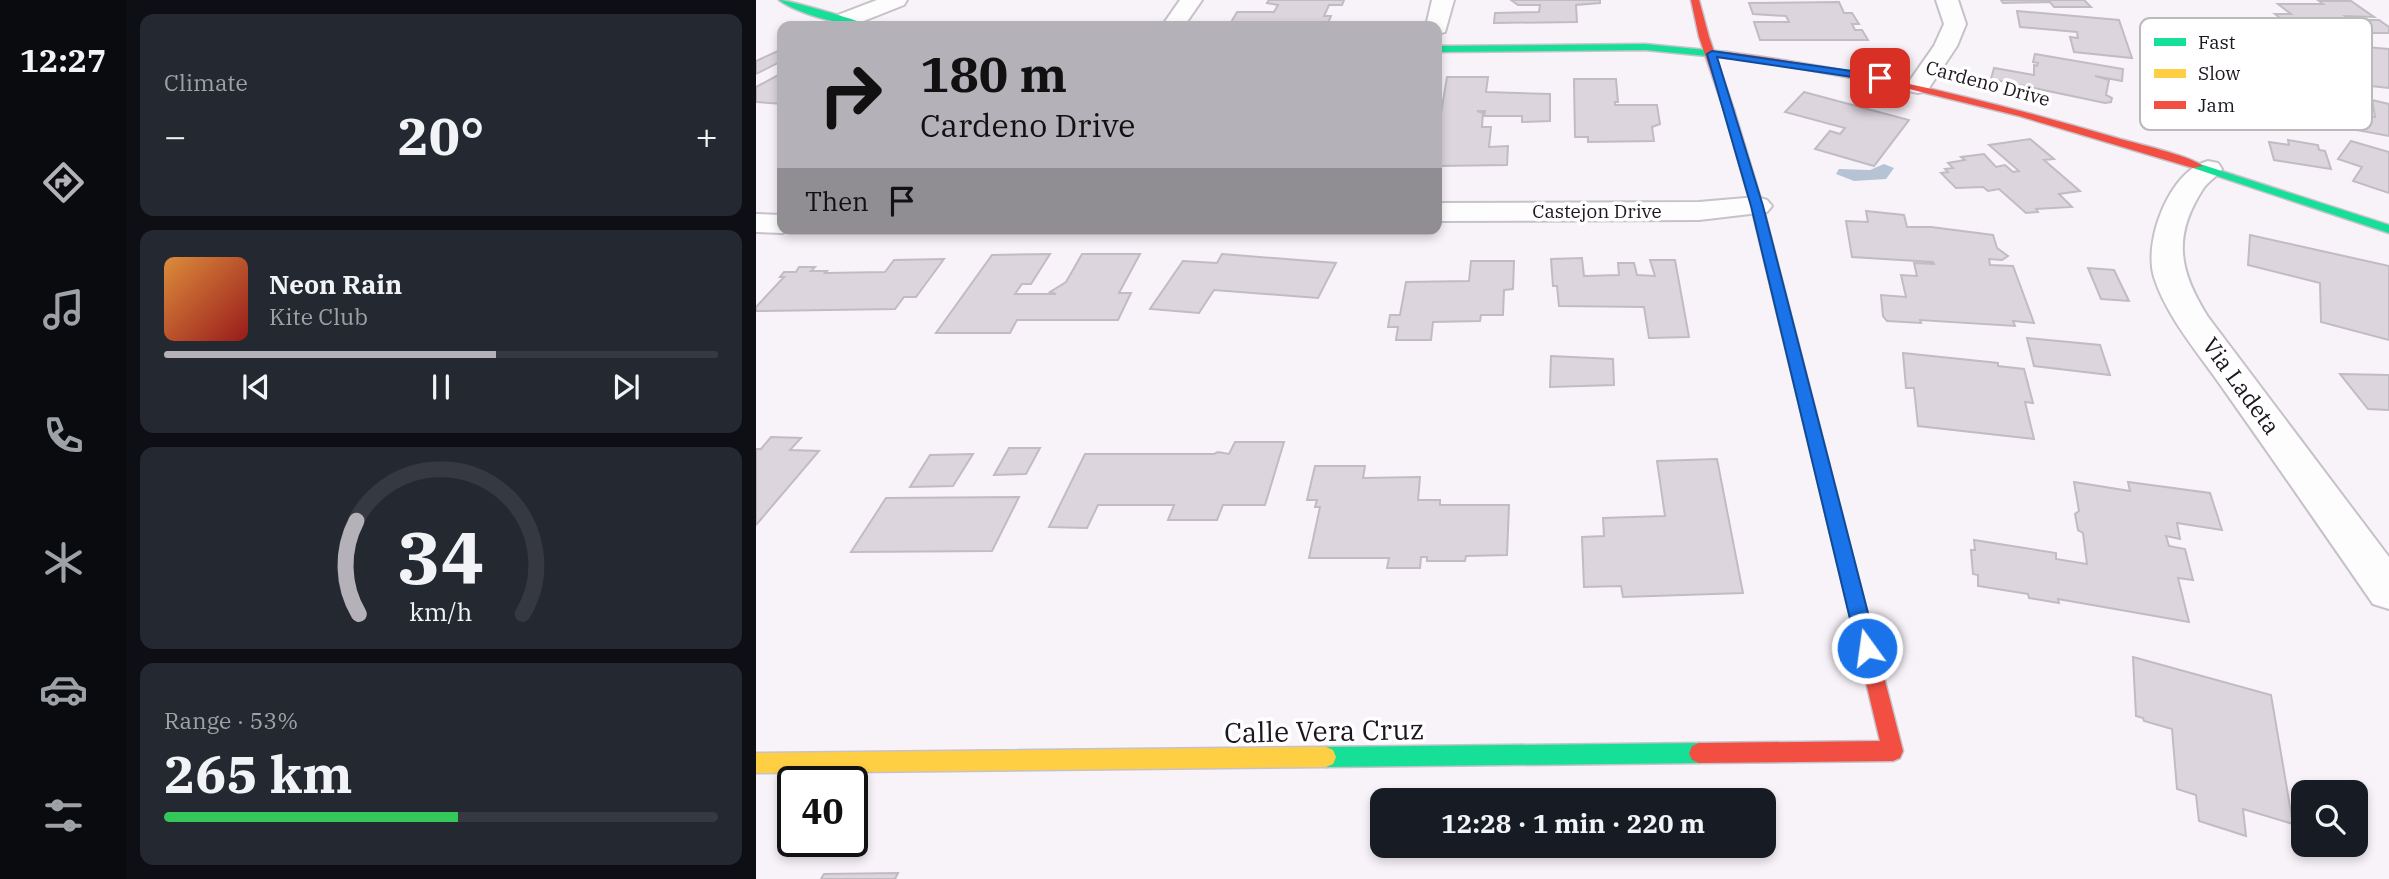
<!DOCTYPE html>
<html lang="en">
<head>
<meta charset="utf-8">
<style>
	:root { --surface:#171b24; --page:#242831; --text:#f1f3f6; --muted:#9ea1a6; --line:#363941; --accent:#b4b2b8 }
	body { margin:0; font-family:"IBM Plex Serif",serif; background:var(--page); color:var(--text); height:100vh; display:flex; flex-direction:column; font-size:26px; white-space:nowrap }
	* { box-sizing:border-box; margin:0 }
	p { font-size:23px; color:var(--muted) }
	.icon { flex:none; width:38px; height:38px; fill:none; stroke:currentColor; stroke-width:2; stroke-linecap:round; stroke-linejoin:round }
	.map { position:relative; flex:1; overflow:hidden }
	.side { display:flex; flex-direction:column; gap:14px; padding:14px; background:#0d0f14; width:630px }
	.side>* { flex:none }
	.hud { position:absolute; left:21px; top:21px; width:665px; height:214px; border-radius:14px; box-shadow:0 4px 10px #0003; background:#b4b2b8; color:#111; overflow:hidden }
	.controls { position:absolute; left:1535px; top:780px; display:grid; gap:14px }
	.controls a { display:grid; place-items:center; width:77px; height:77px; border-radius:14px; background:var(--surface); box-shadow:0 4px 10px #0003; font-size:35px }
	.speed { position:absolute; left:21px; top:766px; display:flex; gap:14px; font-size:35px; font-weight:700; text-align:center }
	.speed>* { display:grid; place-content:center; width:91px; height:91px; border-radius:50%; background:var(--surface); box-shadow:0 4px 10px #0003; line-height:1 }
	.speed .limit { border:4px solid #111; border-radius:10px; background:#fff; color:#111 }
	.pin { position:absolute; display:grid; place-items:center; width:60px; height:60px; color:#fff; margin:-30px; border-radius:14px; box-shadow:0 4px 10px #0006 }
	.me { position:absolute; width:77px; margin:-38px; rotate:346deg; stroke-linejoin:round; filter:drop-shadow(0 0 5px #0008) }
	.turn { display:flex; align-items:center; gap:24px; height:147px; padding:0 28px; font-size:32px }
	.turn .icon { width:91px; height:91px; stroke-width:2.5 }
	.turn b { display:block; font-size:49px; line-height:60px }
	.then { display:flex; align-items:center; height:66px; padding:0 28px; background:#0003; gap:14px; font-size:26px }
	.big { font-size:52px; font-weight:800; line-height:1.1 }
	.side .tile { flex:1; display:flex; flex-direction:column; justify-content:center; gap:10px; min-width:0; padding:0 24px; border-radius:14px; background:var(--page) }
	.side .dial { align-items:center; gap:0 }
	.dial svg { height:182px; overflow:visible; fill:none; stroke:var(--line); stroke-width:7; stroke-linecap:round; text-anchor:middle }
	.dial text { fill:var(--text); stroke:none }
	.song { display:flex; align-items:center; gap:21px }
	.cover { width:84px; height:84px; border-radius:10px; background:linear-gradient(135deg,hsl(30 70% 55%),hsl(0 70% 35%)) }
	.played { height:7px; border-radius:4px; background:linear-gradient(90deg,var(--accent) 60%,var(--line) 60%) }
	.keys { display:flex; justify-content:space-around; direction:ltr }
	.heat { display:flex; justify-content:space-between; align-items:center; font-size:38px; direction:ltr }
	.charge { height:10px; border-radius:5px; background:linear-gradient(90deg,#34c759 53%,var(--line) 0) }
	.trip { position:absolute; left:614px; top:788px; width:406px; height:70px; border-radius:14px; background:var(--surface); box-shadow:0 4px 10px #0003; font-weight:800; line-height:70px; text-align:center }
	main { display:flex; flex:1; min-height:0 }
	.menu { display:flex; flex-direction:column; width:126px; justify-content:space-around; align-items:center; background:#090b0e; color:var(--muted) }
	.menu .icon { width:49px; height:49px }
	.menu .on { color:var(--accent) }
	.menu b { font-size:32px; color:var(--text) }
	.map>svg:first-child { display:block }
	.water { fill:#b5c3d5 }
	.building { fill:#dcd5de; stroke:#c1bbc3; stroke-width:2 }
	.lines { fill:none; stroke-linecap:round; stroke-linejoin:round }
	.street-casing { stroke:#c7c1c9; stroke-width:4 }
	.fast-casing { stroke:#c7c1c9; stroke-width:3 }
	.slow-casing { stroke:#c7c1c9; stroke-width:3 }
	.jam-casing { stroke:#c7c1c9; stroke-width:3 }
	.street { fill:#fefdfe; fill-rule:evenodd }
	.fast { fill:#16e098; fill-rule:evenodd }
	.slow { fill:#ffcf43; fill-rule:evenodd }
	.jam { fill:#f24e42; fill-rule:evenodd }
	.route { fill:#1a73e8; stroke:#114b97; stroke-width:2 }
	.labels { text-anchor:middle; stroke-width:7; stroke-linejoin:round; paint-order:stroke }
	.far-street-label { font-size:19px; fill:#1d1620; stroke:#fff }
	.street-label { font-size:23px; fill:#1d1620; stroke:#fff }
	.near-street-label { font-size:28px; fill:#1d1620; stroke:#fff }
	.key { fill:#fff; stroke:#bbb9bc; stroke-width:2 }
	.key-label { font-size:19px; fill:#1d1620 }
</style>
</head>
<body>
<main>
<nav class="menu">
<b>12:27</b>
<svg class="icon on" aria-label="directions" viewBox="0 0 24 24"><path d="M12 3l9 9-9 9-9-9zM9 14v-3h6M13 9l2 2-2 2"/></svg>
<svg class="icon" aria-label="music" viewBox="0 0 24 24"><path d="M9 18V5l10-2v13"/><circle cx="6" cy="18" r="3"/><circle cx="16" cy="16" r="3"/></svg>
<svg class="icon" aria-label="phone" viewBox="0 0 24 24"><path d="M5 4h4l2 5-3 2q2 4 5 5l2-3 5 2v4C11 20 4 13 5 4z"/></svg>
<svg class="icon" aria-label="climate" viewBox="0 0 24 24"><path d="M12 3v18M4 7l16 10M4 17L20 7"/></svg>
<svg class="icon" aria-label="car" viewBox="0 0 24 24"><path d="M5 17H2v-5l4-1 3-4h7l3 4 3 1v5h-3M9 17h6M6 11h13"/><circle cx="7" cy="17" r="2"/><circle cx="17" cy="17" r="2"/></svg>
<svg class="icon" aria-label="filters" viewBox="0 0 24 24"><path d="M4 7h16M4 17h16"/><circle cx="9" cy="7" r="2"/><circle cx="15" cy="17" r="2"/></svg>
</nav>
<section class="side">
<div class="tile"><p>Climate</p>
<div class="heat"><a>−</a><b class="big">20°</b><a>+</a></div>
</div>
<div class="tile">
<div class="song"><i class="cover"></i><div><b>Neon Rain</b><p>Kite Club</p></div></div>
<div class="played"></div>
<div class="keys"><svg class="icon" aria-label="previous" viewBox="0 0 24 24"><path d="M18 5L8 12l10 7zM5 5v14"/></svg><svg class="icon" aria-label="pause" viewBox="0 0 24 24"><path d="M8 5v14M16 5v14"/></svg><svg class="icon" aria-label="next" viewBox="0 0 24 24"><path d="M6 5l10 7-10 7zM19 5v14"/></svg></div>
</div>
<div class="tile dial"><svg viewBox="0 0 100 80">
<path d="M14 69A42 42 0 1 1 86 69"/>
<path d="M14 69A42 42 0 0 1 13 28" stroke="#b4b2b8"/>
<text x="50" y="56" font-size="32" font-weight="700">34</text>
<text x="50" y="72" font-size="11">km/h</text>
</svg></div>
<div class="tile"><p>Range · 53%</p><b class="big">265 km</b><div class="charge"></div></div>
</section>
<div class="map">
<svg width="1633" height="879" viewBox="0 0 1633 879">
	<rect width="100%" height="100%" fill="#f8f3f9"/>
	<polygon class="water" points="1128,164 1138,168 1130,179 1098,181 1080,174 1083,169 1114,170"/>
	<g class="building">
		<polygon points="513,0 588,0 586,5 573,5 568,16 575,16 572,23 567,26 474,24 481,12 518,12 522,5 511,3"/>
		<polygon points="755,0 844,0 844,3 820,5 821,22 738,23 739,13 783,12 784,5 762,5"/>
		<polygon points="1245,0 1328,0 1335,7 1298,7 1294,2 1247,3"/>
		<polygon points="1563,1 1595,1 1618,17 1589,16 1594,20 1623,20 1633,27 1633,33 1577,33 1572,28 1537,28 1519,14 1535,14 1522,4 1567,4"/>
		<polygon points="1083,2 1088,13 1096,13 1103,24 1096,24 1099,30 1106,30 1112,40 1004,40 998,22 1033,22 1030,16 997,14 993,3"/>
		<polygon points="1261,11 1363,20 1376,58 1318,52 1314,37 1322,38 1321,32 1264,27"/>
		<polygon points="1587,45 1633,49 1633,88 1615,86 1609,78 1599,77 1584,54 1593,54"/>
		<polygon points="24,50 26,50 26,61 0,74 0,61"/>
		<polygon points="1279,54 1367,69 1366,81 1339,76 1353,80 1350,95 1356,98 1355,102 1349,103 1235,79 1238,68 1278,75 1278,65 1281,66 1282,63 1277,62"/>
		<polygon points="26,73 26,104 0,102 0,87"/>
		<polygon points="691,77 732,77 730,92 794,94 794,121 766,122 766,116 728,116 729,111 721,111 727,113 726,127 735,127 733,147 752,146 751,165 681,166 681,137"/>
		<polygon points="818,79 860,79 862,102 859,102 859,105 901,105 904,124 896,127 898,141 832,142 832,137 819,137"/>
		<polygon points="1048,92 1153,120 1118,166 1059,149 1074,131 1084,134 1089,128 1029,112"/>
		<polygon points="1616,100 1633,104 1633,136 1595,129 1593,112 1619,117"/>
		<polygon points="1274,139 1298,159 1288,160 1324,191 1303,194 1316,207 1280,209 1282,212 1270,213 1243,189 1232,191 1227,187 1200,188 1185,173 1192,172 1189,169 1197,168 1192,163 1209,160 1205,157 1228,154 1240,167 1249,165 1257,172 1263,171 1233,145"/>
		<polygon points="1532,140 1562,145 1563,150 1569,151 1575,169 1518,160 1513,142 1533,145"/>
		<polygon points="1595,141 1633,152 1633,193 1597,181 1606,167 1582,159"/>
		<polygon points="1110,211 1148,215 1151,227 1175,227 1237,235 1241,248 1252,256 1246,260 1233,259 1234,265 1257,266 1278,323 1257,321 1259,326 1164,320 1165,323 1131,321 1127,316 1125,295 1150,297 1145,275 1161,276 1158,263 1178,264 1177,262 1096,257 1090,221 1112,222"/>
		<polygon points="1494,235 1633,266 1633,340 1565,322 1564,283 1492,265"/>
		<polygon points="294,254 275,284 266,284 259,294 300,294 294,292 310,282 326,254 384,254 363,293 375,293 362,320 261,320 254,333 180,333 236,255"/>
		<polygon points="466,254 580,263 562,298 458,290 443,313 394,309 427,261 461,263"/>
		<polygon points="826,258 828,276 863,275 862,263 878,263 881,275 899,276 894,260 919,260 933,337 893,338 888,307 803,306 801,286 797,286 795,259"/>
		<polygon points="188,259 160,297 148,297 139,309 0,311 0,307 28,277 24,277 28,272 40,272 43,267 59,267 55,271 71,271 69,273 129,272 138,260"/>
		<polygon points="715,261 758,261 757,289 748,290 747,315 725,315 724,321 677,322 675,340 640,340 642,327 632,327 634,315 644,315 650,282 713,281"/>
		<polygon points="1332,268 1358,270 1373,301 1345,299"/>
		<polygon points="1271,338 1344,345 1354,375 1278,366"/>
		<polygon points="1147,353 1242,363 1242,366 1268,369 1277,403 1269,402 1278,439 1162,426 1158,388 1150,388"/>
		<polygon points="795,356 857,359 858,385 794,387"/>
		<polygon points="1584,374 1633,375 1633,410 1612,409"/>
		<polygon points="15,437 45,438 34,450 63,451 0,525 0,449 5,449"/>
		<polygon points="479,442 528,442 509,505 467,505 461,520 412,520 418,505 342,505 331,528 293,527 329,454 458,454 462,452 473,454"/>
		<polygon points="253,448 284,448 270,474 238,475"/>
		<polygon points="217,454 197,486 154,487 174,455"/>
		<polygon points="961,459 987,593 867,597 865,586 828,587 826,537 848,536 847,518 909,516 901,461"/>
		<polygon points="559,466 609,466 607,478 664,477 662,500 684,500 684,505 753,505 751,555 710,556 709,561 671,561 671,557 665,557 664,568 631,568 633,558 553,558 564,507 559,507 561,500 551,500"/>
		<polygon points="1318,482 1374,491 1372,482 1454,493 1466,530 1421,523 1424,539 1410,536 1413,546 1429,549 1437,580 1422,578 1433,622 1302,599 1303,603 1273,598 1272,594 1222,586 1222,575 1217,574 1215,550 1219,550 1218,540 1300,553 1300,559 1331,564 1327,533 1322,530 1319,514 1323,511"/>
		<polygon points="263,497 236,551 95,552 130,498"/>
		<polygon points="1377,657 1515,695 1537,824 1487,809 1490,836 1443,821 1440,795 1421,789 1416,729 1388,721 1387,718 1380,716"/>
		<polygon points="142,873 139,879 65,879 68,874"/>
	</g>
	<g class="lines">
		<defs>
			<g id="street">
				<polygon points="121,0 151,0 148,5 95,26 79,26 76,21 79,16"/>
				<polygon points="424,0 446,0 428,26 406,26"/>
				<polygon points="676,0 698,0 689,32 681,34 681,26 670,26"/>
				<polygon points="1180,0 1202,0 1210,24 1201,46 1171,91 1162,93 1153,91 1150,86 1178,46 1188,24"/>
				<path d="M1452,161L1462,163L1466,169C1461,177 1452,181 1447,189C1416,237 1423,271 1452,317L1633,557V609L1617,604C1568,533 1518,461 1468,390C1444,355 1411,318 1398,277C1387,241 1414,170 1452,161Z"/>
				<polygon points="1001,197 1011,200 1016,206 1011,212 943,220 681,221 681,203 943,202"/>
				<polygon points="0,214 26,215 26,229 37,229 26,233 0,232"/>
			</g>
			<g id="fast">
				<path d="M23,0C33,0 105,21 114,26C90,27 42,14 23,0Z"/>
				<polygon points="889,44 971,52 976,55 971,58 889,50 681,52 681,46"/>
				<polygon points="1441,163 1633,225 1633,233 1437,168 1437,164"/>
				<polygon points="943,743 950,746 953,753 950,760 943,763 570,767 563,764 560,757 563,750 570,747"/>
			</g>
			<g id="slow">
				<polygon points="973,107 978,110 1007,206 1109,603 1106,608 1100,611 1094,608 1091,603 995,206 968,110"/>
				<polygon points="570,747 577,750 580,757 577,764 570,767 0,773 0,753"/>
			</g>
			<g id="jam">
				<polygon points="935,0 943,0 953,37 978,110 977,112 968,110 943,37"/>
				<path d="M971,52C1104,69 1233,100 1361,138C1381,144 1432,155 1447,166L1437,168L1263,116L1149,88L1031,66L968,57L966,55Z"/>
				<polygon points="1100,595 1106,598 1109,603 1147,751 1144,758 1137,761 943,763 936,760 933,753 936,746 943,743 1124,741 1091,603 1094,598"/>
			</g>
		</defs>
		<use href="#street" class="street-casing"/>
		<use href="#fast" class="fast-casing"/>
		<use href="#slow" class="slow-casing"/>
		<use href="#jam" class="jam-casing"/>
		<use href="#street" class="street"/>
		<use href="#fast" class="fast"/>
		<use href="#slow" class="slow"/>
		<use href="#jam" class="jam"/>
	</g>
	<polygon class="route" points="956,51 1124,75 1129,78 1124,81 961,57 1007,206 1121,648 1118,653 1111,656 1104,653 1101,648 995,206 951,54"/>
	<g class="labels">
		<g class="far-street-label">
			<text transform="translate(1232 83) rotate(15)" y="7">Cardeno Drive</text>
			<text x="841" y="218">Castejon Drive</text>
		</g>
		<g class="street-label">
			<text transform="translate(1485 386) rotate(54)" y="8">Via Ladeta</text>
		</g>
		<g class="near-street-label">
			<text transform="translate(568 731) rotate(-1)" y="10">Calle Vera Cruz</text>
		</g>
	</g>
	<rect x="1384" y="18" width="232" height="112" rx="10" class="key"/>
	<rect x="1398" y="38" width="32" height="8" fill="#16e098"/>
	<rect x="1398" y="69" width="32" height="9" fill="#ffcf43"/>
	<rect x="1398" y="101" width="32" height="8" fill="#f24e42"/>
	<g class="key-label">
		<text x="1442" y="49">Fast</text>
		<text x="1442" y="80">Slow</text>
		<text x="1442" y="112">Jam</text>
	</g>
</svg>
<div class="controls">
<a><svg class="icon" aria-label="search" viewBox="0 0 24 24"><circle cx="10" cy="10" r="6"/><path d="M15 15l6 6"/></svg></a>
</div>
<div class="speed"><div class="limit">40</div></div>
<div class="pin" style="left:1124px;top:78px;background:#d93025"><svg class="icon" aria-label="arrive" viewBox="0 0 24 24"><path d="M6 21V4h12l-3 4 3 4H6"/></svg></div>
<svg class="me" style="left:1111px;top:648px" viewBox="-20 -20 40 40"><circle r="17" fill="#1a73e8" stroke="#fff" stroke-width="3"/><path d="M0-11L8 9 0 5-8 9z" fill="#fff"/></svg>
<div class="trip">12:28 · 1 min · 220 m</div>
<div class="hud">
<div class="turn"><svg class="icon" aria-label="right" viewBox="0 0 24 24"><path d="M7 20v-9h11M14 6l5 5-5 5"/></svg><div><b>180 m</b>Cardeno Drive</div></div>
<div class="then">Then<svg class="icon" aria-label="arrive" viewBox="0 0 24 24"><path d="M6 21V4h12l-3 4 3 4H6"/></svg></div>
</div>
</div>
</main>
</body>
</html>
